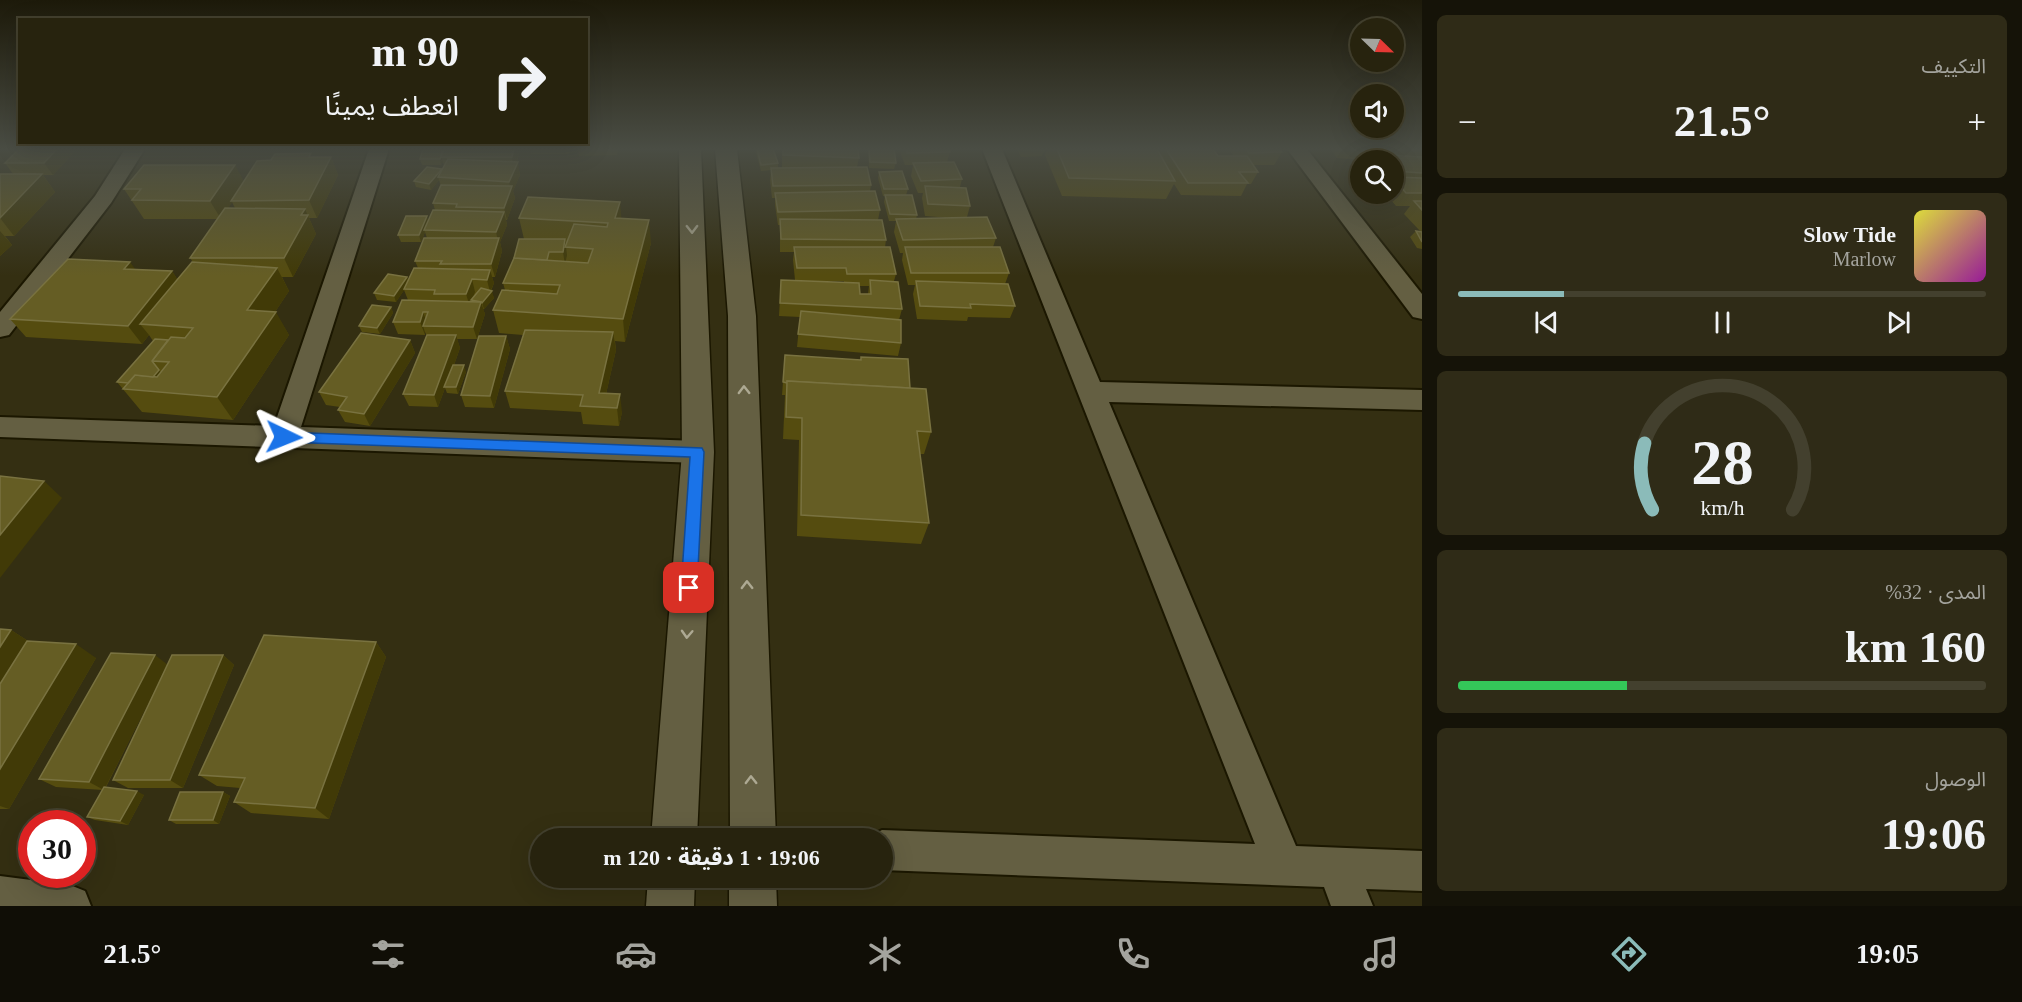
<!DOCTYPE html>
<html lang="ar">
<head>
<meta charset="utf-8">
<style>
	:root { --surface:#27230e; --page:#2f2b17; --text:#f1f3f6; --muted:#a4a49e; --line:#43402e; --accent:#8bbbb9 }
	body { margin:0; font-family:"Times New Roman","Noto Sans Arabic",serif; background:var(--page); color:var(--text); direction:rtl; height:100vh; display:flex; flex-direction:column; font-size:22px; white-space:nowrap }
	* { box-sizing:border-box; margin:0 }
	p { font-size:20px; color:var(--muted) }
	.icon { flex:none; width:33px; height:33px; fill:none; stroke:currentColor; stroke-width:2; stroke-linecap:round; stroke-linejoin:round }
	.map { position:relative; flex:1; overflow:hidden; direction:ltr }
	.panel { display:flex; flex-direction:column; gap:15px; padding:15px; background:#151308; width:600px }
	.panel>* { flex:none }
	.banner { position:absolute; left:18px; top:18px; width:570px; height:126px; border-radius:0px; box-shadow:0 6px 24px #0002,0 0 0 2px var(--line); direction:rtl; background:#27230e; color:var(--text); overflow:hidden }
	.needle { width:39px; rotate:113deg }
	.controls { position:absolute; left:1350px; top:18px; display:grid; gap:12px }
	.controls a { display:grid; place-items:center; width:54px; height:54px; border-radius:50%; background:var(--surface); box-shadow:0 6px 24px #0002,0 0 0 2px var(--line); font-size:30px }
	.speed { position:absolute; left:18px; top:810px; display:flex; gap:12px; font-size:30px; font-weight:700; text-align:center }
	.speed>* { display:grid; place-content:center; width:78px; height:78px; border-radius:50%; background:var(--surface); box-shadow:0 6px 24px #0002,0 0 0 2px var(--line); line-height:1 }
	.speed .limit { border:9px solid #d22; background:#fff; color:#111 }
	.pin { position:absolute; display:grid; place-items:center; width:51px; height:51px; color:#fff; margin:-26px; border-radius:12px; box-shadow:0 3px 9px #0006 }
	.me { position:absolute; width:66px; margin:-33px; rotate:92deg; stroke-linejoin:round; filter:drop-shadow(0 0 4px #0008) }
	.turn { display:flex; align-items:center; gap:21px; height:126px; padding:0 30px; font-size:27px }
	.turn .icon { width:78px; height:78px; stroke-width:2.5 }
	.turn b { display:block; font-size:42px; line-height:51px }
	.big { font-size:45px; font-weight:700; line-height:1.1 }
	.panel .tile { flex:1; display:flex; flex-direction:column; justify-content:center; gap:9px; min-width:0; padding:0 21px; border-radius:9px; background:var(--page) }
	.panel .dial { align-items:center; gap:0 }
	.dial svg { height:156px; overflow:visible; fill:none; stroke:var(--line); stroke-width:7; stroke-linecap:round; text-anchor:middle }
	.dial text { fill:var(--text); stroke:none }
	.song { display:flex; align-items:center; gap:18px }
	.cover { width:72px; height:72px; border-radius:9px; background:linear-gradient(135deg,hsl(60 70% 55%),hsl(300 70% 35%)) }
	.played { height:6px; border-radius:3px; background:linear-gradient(90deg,var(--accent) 20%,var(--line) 20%) }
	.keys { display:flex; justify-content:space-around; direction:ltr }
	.heat { display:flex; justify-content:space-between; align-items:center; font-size:33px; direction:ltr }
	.charge { height:9px; border-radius:4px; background:linear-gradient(90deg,#34c759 32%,var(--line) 0) }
	.trip { position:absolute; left:530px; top:828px; width:363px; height:60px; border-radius:30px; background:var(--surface); box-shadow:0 6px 24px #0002,0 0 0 2px var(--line); font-weight:700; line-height:60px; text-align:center; direction:rtl }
	.tab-bar { display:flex; height:96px; justify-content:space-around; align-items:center; background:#100e06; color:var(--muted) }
	.tab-bar .icon { width:42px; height:42px }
	.tab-bar .current { color:var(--accent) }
	.tab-bar b { font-size:27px; color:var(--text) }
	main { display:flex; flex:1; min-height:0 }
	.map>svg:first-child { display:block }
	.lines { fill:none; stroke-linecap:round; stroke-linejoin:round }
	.street-casing { stroke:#1b1700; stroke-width:4 }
	.secondary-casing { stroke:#1b1700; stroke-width:3 }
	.street { fill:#645f42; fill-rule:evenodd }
	.secondary { fill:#645f42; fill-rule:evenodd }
	.wall { fill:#554c0f; fill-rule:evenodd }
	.shaded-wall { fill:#413a07 }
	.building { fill:#655d24; stroke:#797240; stroke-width:1.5 }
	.oneway { stroke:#ada993 }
	.route { fill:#1a73e8; stroke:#114b97; stroke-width:1.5 }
</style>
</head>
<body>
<main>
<section class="panel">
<div class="tile"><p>التكييف</p>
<div class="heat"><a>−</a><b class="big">21.5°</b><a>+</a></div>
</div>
<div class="tile">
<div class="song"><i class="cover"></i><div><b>Slow Tide</b><p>Marlow</p></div></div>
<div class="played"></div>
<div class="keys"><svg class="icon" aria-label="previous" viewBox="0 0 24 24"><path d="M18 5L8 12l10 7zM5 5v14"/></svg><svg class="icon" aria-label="pause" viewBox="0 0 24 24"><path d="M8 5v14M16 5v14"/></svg><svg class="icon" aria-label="next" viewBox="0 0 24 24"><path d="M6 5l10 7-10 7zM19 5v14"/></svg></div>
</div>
<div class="tile dial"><svg viewBox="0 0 100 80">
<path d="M14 69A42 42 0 1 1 86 69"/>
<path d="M14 69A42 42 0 0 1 10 35" stroke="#8bbbb9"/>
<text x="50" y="56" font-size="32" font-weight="700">28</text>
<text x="50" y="72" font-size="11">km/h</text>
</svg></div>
<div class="tile"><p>المدى · 32%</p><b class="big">160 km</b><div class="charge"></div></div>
<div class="tile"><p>الوصول</p><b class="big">19:06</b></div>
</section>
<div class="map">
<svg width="1422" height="906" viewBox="0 0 1422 906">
	<rect width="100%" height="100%" fill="#342f12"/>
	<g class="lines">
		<defs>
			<g id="street">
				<polygon points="125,149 145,149 111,203 9,335 0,337 0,312 95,196"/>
				<polygon points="369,149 389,149 301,427 698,441 708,444 712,452 708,460 698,463 0,437 0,417 274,426"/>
				<polygon points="982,149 1002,149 1100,382 1422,390 1422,410 1109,402 1296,846 1422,851 1422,891 1366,889 1373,906 1331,906 1324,887 882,870 882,838 867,838 882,830 1255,844"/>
				<polygon points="1287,149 1307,149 1422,294 1422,319 1413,317"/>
				<polygon points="0,876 70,885 85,891 91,906 0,906"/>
			</g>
			<g id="secondary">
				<polygon points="679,149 701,149 714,452 697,838 651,838 682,452"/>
				<polygon points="715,149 737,149 756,316 776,838 730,838 728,316"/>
				<polygon points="648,878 695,878 694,906 646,906"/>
				<polygon points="729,878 776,878 777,906 729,906"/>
			</g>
		</defs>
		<use href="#street" class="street-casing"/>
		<use href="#secondary" class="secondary-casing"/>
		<use href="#street" class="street"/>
		<use href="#secondary" class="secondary"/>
	</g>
	<g class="wall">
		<polygon points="77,149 53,175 43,175 55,192 14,236 5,236 12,245 0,256 0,174 13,174 5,163"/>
		<polygon points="423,149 520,149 520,150 517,162 520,175 513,191 515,198 507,220 506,220 507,225 500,242 502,251 495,277 492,277 494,283 491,291 494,298 484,309 483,309 485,314 477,339 457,339 460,348 454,365 466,372 458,394 447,393 445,388 438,407 409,406 403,394 427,336 425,332 425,335 398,334 393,322 408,300 404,290 396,302 377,300 374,293 407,277 408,280 418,268 415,261 427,238 425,232 421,242 401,242 398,235 428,221 435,210 433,203 441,186 439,180 431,190 416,187 414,181 442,170 444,167 443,162 441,165 422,165 420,159"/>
		<polygon points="530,149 570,149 569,154 531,154"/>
		<polygon points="578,149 618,149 617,155 579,156"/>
		<path d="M755,149H773L778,163V168H782V149H858L859,158L857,167L871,185L870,191L880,210L878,220L886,240L885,247L896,274L894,281L902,309L899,320L901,343L898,356L797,347L800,317L779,316L781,280H795L793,260L794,252H780V225H778L775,205V198H772L770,180L771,170L761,171ZM810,281H844V283ZM859,286H869L868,294H860Z"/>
		<polygon points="868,149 894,149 896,163 894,169 869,168"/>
		<polygon points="899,149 949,149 950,152 947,162 962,179 960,187 970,206 967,217 996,238 993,247 1009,273 1005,284 1015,306 1010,318 968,317 967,321 917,319 913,294 915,285 908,285 902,260 903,253 900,253 894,232 896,221 889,221 884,202 885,196 883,196 878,178 879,172 908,189 906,195 917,215 916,219 951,218 925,216 922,198 923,193 918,193 911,176 913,165 905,165"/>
		<polygon points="1017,149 1044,149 1044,150 1042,156 1021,157"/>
		<polygon points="1047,149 1213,149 1218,156 1234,156 1228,149 1279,149 1282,152 1274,165 1253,165 1258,172 1251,184 1247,184 1241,196 1181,195 1174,184 1166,199 1062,196 1045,155"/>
		<polygon points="1331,149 1422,149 1422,249 1417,248 1410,237 1416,231 1421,232 1404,214 1410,206 1396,206 1386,194 1394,194 1394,160 1365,160 1337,158"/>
		<path d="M312,157H331L338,175L317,218H309L316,234L293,277H282L289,291L275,312L289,335L233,420L142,412L117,382L153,341L149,335L142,344L26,337L10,319L135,270L172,271L177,279L193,262L190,258L217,219H144L124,189L244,181L271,160ZM232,202L235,208H228Z"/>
		<polygon points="519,218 621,218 651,243 625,342 615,341 616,350 606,394 622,412 619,426 583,424 581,412 510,408 505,391 523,335 499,333 493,310 505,290 503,283 514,258 524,239"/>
		<polygon points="391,307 393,313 380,334 362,332 359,326"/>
		<polygon points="506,336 510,349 494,408 465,407 461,395"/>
		<polygon points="410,340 415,353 370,426 345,422 338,410 340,407 326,405 319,392"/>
		<polygon points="785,355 860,360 861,357 910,388 931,432 924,454 920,454 929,523 921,544 797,536 799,440 783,439 785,395 782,395"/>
		<polygon points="0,629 11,630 28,641 96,658 9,809 0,809"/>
		<polygon points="376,642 386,657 329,819 251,813 234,802 240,788 217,786 199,775"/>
		<polygon points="223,655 234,665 183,788 128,788 113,780 159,681 106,787 144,795 128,825 95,820 87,817 103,790 56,787 39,779 168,664"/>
		<polygon points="223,792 230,796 219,824 176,824 169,820"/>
	</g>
	<g class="shaded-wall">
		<polygon points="57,149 77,149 53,175 44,163"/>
		<polygon points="443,149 445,149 441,157 443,162 441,165 440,159"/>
		<polygon points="514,149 520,149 515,167 518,162 520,175 513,191 515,198 507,220 504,208 511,190 509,182 515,169 512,157"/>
		<polygon points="331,157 338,175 317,218 309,200"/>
		<polygon points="235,165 245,183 221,219 210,201"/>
		<polygon points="442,169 442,177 438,177 439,180 431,190 429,184"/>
		<polygon points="42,174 55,192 14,236 0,218"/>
		<polygon points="620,202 622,225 615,218"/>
		<polygon points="305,209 316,234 293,277 284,258 301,215"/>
		<polygon points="504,212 507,225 500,242 502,251 495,277 491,264 498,241 496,232"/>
		<polygon points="427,216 429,223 424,230 425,232 421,242 419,235"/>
		<polygon points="649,220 651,243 625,342 623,319"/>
		<polygon points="0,231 12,245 0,256"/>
		<polygon points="565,239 567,255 565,265 563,252"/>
		<polygon points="130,262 143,280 124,269"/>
		<polygon points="277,268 289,291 261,333 247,310"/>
		<polygon points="490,270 494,283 490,292 487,280"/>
		<polygon points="172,271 184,290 140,324 149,335 142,344 128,326"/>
		<polygon points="407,277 409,283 396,302 394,296"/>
		<polygon points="472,279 475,292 472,300 471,300 472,302 470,307 466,294"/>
		<polygon points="492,291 494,298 484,309 482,303"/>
		<polygon points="481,302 485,314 477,339 473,327"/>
		<polygon points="391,307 393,313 380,334 377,328"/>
		<polygon points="276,312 289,335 233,420 217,397"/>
		<polygon points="423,312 428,325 423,326 425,332 425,335 420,322"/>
		<polygon points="613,332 616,350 603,407 599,393"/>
		<polygon points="456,335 460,348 446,387 444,387 445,388 438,407 434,395"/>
		<polygon points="506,336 510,349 494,408 490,396"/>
		<polygon points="410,340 415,353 370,426 364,414"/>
		<polygon points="464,365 466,372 458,394 456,387"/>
		<polygon points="159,370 168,383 146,385"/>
		<polygon points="620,394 622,412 619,426 617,408"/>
		<polygon points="44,481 62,498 0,578 0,535"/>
		<polygon points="11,630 34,645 0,697 0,647"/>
		<polygon points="376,642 386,657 329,819 315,808"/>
		<polygon points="76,644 96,658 9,809 0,806 0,769"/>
		<polygon points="155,655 168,665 104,790 89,782"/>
		<polygon points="223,655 234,665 183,788 170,780"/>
		<polygon points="137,791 144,795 128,825 120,821"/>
		<polygon points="223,792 230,796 219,824 213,820"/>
	</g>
	<g class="building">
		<polygon points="19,149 57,149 44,163 5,163"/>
		<polygon points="423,149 443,149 440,159 420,159"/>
		<polygon points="444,149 514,149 512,157 441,157"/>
		<polygon points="757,149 773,149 778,163 761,165"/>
		<polygon points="783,149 858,149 859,158 783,155"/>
		<polygon points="869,149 894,149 896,163 870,162"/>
		<polygon points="906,149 949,149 950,152 907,153"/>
		<rect x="1023" y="149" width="21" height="1"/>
		<polygon points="1057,149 1157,149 1175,181 1069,178"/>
		<polygon points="1166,149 1213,149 1218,156 1247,156 1258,172 1239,172 1248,183 1188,183"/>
		<polygon points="1246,149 1279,149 1282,152 1249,153"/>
		<polygon points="311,153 309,157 331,157 309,200 231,201 257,161 271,160 275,154"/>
		<polygon points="1370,154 1422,157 1422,173 1394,171 1394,160 1375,160"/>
		<polygon points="448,159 518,162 509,182 438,177"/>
		<polygon points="954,162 962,179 921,181 913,163"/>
		<polygon points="144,165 235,165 210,201 132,200 141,189 124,189"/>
		<polygon points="427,167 442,169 429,184 414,181"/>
		<polygon points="867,167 871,185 773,186 771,168"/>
		<polygon points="902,171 908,189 884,189 879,172"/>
		<polygon points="0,174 42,174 0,218"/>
		<polygon points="1394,177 1422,178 1422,193 1406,193 1394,179"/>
		<polygon points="441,185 512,186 504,208 456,207 457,204 433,203"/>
		<polygon points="925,186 966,188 970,206 928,204"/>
		<polygon points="875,191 880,210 778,212 775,193"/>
		<polygon points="885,195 912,195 917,215 890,214"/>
		<polygon points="528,197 620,202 615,218 649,220 623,319 493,310 502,290 557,294 560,285 503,283 514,258 588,263 593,249 565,247 574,224 607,227 608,223 519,218"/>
		<polygon points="1414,201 1422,201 1422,210"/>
		<polygon points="225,208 305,209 301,215 308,215 284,258 190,258"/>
		<polygon points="433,210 504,212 496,232 424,230"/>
		<polygon points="406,216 427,216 419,235 398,235"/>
		<polygon points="987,217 996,238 903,240 896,219"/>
		<polygon points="780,219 882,220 886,240 781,239"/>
		<polygon points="1416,231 1422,232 1422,242"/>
		<polygon points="424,238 499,238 491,264 440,264 442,261 415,261"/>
		<polygon points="519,239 565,239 563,252 549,252 547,260 514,258"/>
		<polygon points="794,247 890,247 896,274 847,274 846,268 797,268"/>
		<polygon points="905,247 1000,247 1009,273 911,273"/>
		<polygon points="68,259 130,262 124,269 172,271 128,326 10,319"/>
		<polygon points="192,262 277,268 247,310 276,312 217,397 123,389 135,375 157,377 169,362 152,361 171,337 185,338 193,328 140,324"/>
		<polygon points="414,268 490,270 487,280 472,279 466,294 434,294 435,290 404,289"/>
		<polygon points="388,274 407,277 394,296 374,293"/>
		<polygon points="781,280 859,283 860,294 871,294 870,280 898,282 902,309 780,303"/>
		<polygon points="916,281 1008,284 1015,306 970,304 971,308 920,306"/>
		<polygon points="481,288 492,291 482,303 481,302 471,300"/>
		<polygon points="402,300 481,302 473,327 423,326 428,312 423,312 420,322 393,322"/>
		<polygon points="372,305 391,307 377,328 359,326"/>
		<polygon points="801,311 901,320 901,343 798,334"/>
		<polygon points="525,330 613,332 599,393 620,394 617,408 580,406 583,395 505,391"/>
		<polygon points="361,333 410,340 364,414 338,410 347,397 319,392"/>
		<polygon points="427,335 456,335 434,395 403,394"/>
		<polygon points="479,336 506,336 490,396 461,395"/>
		<polygon points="155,339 168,340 152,361 159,370 153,377 135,375 128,383 117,382"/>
		<polygon points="785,355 861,360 861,357 908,359 910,388 787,381 787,383 783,382"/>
		<polygon points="453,365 464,365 456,387 444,387"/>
		<polygon points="787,381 926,389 931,432 917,431 929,523 801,515 802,418 786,417"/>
		<polygon points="0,476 44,481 0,535"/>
		<polygon points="0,629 11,630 0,647"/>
		<polygon points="264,635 376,642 315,808 234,802 245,778 199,775"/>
		<polygon points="27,641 76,644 0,769 0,684"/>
		<polygon points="111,653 155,655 89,782 39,779"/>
		<polygon points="172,655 223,655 170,780 113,780"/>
		<polygon points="104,787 137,791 120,821 87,817"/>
		<polygon points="180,792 223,792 213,820 169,820"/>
	</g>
	<defs><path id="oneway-chevron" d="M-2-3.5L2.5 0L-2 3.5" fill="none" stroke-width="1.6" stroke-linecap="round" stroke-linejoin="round" transform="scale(1.5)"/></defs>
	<g class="oneway">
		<use href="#oneway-chevron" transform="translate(692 229) rotate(89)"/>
		<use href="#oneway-chevron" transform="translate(744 390) rotate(-91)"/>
		<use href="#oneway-chevron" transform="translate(747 585) rotate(-91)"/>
		<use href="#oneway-chevron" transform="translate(687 634) rotate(93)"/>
		<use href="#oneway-chevron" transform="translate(751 780) rotate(-91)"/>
	</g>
	<linearGradient id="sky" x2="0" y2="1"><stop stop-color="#1d1a0a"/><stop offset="0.54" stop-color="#4a4d44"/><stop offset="1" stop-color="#4a4d44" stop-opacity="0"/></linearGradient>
	<rect width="1422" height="276" fill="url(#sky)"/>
	<polygon class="route" points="284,432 702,448 704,452 697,588 695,593 689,595 684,593 681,588 690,457 284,442 277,437"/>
</svg>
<div class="controls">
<a><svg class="needle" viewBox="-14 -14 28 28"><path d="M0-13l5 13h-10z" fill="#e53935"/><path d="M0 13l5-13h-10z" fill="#a4a49e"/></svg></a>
<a><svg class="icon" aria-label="sound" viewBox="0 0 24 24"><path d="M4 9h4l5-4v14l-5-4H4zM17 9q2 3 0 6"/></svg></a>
<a><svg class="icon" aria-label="search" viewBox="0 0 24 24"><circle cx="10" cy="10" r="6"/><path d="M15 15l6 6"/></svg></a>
</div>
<div class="speed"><div class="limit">30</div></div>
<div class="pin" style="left:689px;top:588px;background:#d93025"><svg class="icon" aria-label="arrive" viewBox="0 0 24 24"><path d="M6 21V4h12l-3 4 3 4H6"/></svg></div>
<svg class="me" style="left:284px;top:437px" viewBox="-20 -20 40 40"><path d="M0-17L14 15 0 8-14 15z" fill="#1a73e8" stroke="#fff" stroke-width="4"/></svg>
<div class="trip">19:06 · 1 دقيقة · 120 m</div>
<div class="banner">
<div class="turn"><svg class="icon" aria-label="right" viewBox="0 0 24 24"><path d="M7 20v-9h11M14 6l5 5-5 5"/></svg><div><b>90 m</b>انعطف يمينًا</div></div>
</div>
</div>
</main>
<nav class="tab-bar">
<b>19:05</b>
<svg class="icon current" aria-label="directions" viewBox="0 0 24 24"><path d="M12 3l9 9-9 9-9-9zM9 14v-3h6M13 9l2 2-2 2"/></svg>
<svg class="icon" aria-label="music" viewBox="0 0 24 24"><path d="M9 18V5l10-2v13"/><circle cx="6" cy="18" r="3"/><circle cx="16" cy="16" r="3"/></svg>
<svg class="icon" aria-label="phone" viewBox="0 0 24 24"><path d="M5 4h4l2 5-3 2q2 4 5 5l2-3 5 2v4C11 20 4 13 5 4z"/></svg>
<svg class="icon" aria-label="climate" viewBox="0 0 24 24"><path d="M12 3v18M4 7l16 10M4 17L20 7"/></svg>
<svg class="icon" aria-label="car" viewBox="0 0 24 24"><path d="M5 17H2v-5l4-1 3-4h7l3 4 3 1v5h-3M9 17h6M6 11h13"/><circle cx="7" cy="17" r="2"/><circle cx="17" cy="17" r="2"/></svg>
<svg class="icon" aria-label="filters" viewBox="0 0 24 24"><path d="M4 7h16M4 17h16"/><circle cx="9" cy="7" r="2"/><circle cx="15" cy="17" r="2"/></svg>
<b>21.5°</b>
</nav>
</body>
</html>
